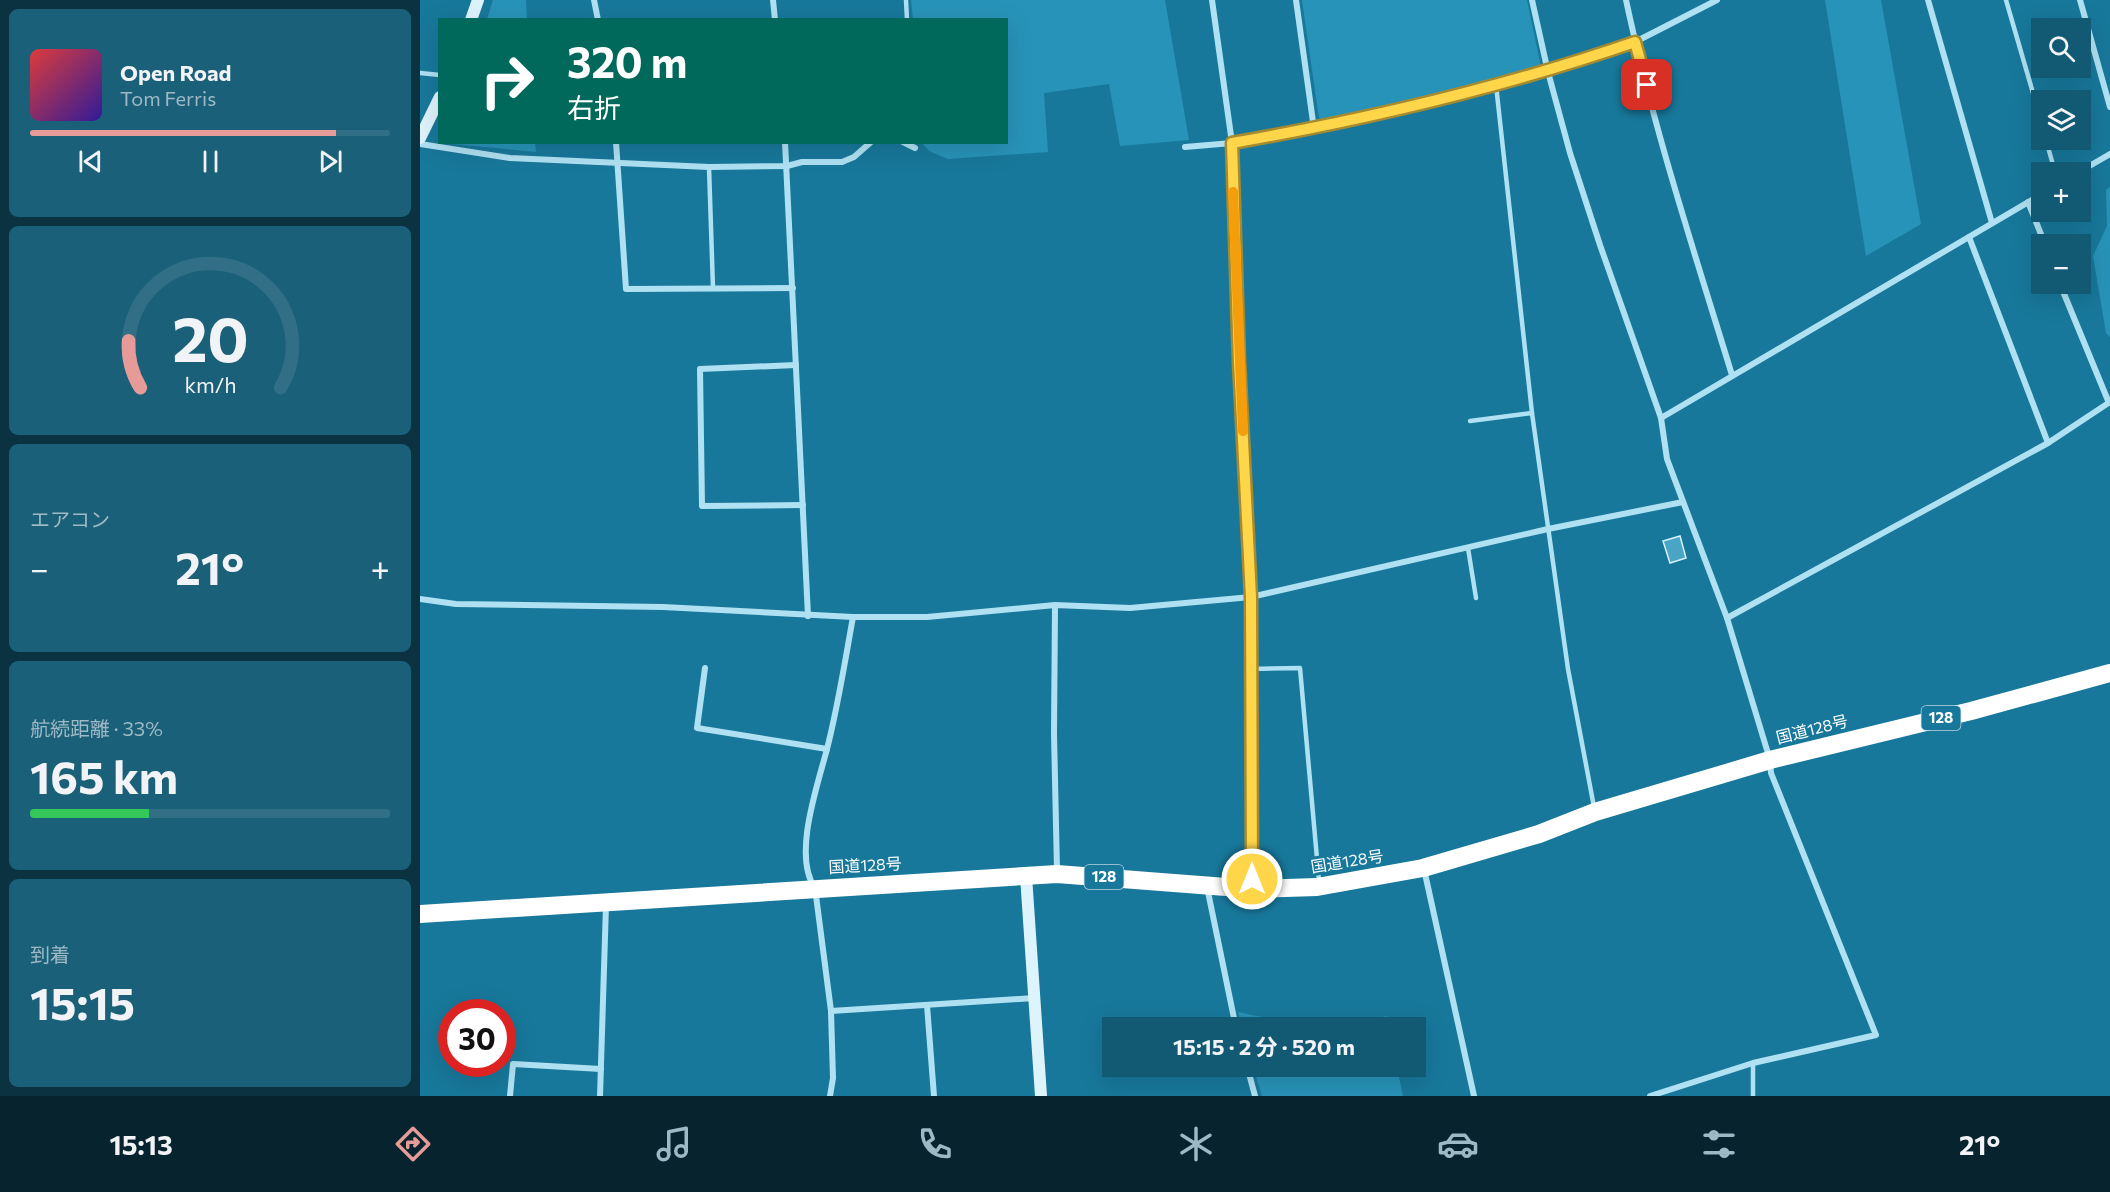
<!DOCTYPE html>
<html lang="ja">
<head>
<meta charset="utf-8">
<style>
	:root { --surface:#125a74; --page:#1b6079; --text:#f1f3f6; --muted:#9cb9c5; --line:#316f86; --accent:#e69b98 }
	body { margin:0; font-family:Commissioner,"Noto Sans JP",sans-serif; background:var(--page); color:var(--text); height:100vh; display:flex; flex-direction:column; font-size:22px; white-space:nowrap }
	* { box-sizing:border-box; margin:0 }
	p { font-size:20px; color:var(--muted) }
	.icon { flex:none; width:33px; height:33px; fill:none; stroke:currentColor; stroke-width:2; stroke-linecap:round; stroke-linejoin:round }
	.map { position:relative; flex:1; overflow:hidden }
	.sheet { display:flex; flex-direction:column; gap:9px; padding:9px; background:#0a3240; width:420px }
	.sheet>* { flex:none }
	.guide { position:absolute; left:18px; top:18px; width:570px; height:126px; border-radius:0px; box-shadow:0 6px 24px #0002; background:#00695c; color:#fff; overflow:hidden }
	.buttons { position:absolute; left:1611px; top:18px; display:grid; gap:12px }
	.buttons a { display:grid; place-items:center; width:60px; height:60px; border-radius:0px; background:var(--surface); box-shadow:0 6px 24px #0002; font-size:30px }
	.speed { position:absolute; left:18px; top:999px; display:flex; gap:12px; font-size:30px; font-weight:700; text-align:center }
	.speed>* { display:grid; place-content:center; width:78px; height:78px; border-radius:50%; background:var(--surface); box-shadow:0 6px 24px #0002; line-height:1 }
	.speed .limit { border:9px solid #d22; background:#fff; color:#111 }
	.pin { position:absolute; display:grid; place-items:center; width:51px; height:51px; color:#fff; margin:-26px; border-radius:12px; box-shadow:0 3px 9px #0006 }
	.me { position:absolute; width:66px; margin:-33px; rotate:0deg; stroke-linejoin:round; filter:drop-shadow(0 0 4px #0008) }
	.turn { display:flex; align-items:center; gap:21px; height:126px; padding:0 30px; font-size:27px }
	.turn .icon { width:78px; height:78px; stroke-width:2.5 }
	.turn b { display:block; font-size:42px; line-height:51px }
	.big { font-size:45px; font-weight:700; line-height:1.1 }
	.sheet .tile { flex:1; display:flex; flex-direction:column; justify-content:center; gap:9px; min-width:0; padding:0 21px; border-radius:9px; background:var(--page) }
	.sheet .dial { align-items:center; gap:0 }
	.dial svg { height:156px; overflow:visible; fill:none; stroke:var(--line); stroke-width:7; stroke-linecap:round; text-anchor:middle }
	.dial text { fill:var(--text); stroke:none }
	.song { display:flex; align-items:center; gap:18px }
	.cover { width:72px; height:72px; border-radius:9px; background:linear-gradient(135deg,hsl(0 70% 55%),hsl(250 70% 35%)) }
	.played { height:6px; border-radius:3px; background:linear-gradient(90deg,var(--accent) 85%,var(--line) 85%) }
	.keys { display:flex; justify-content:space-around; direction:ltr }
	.heat { display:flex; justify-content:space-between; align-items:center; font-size:33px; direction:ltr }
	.charge { height:9px; border-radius:4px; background:linear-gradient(90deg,#34c759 33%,var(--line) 0) }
	.trip { position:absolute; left:682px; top:1017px; width:324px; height:60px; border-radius:0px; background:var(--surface); box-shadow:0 6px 24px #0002; font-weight:700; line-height:60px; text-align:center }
	.menu { display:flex; height:96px; justify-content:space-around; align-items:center; background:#07242e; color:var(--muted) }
	.menu .icon { width:42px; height:42px }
	.menu .on { color:var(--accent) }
	.menu b { font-size:27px; color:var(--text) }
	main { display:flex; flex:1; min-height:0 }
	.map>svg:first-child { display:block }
	.green { fill:#2893b8 }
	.building { fill:#4aa4c5; stroke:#d7f3fc; stroke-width:1.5 }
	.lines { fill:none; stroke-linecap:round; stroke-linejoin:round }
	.lane { stroke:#afe1f2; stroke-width:4.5 }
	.street { stroke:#afe1f2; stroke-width:6 }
	.secondary { stroke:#def4fc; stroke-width:12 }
	.highway { stroke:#fff; stroke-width:18 }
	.route-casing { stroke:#a68a30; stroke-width:15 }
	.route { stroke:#ffd54a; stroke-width:10 }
	.slow { stroke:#f59e0b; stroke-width:10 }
	.labels { text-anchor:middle; stroke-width:6; stroke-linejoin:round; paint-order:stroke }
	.shield { fill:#18789b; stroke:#bad6e1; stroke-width:1.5 }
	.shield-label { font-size:15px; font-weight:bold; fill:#fff }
	.street-label { font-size:16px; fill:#fff; stroke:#18789b }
</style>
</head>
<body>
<main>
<section class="sheet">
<div class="tile">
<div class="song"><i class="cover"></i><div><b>Open Road</b><p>Tom Ferris</p></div></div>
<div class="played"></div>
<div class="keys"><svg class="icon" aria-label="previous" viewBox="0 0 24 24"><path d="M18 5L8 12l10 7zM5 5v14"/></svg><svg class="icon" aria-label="pause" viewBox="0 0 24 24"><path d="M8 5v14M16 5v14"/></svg><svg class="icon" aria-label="next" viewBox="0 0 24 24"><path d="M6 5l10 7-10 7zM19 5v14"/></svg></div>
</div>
<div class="tile dial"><svg viewBox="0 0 100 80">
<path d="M14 69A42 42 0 1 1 86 69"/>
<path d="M14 69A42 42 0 0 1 8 45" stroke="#e69b98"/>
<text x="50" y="56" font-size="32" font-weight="700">20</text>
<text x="50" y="72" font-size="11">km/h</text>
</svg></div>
<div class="tile"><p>エアコン</p>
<div class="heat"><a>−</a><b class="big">21°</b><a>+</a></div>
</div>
<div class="tile"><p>航続距離 · 33%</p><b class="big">165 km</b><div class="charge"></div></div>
<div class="tile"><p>到着</p><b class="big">15:15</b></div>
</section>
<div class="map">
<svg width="1690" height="1096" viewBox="0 0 1690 1096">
	<rect width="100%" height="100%" fill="#18789b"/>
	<g class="green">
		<polygon points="73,0 106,0 107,19 67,19"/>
		<polygon points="491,0 745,0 769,140 700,146 689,84 624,93 628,152 528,159 509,151 502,143 586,142 586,20 493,19"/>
		<polygon points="882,0 1107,0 1121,67 1029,94 903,121 899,118"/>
		<polygon points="1405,0 1461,0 1501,224 1446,256"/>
		<polygon points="24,143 115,143 116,152"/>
		<polygon points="1690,187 1690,337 1686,333 1673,256 1687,226 1686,190"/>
		<polygon points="818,1012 890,1027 822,1027"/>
		<polygon points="967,1016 969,1027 918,1027"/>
		<polygon points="833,1067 977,1067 983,1096 842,1096"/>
	</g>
	<polygon class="building" points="1260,536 1266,558 1250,563 1243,541"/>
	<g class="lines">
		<g class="lane">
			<polyline points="486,0 487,20"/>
			<polyline points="1586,0 1622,124"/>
			<polyline points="0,73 20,75"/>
			<polyline points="1076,85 1112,413 1148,669 1174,807"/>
			<polyline points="1626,140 1635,172"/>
			<polyline points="289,167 293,288"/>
			<polyline points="1050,421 1112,413"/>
			<polyline points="1048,548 1056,598"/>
			<polyline points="831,669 880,668 899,881"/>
			<polyline points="1333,1063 1333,1096"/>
		</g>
		<g class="street">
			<polyline points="174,0 178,20"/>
			<polyline points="353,0 355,20"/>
			<polyline points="792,0 812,143 819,362 831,597 832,886"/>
			<polyline points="876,0 894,129"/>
			<polyline points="1112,0 1128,72 1150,153 1180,245 1241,418 1247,459 1307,618 1350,760 1351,773 1456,1035 1333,1063 1230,1096"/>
			<path d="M1206,0C1233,127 1274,251 1312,375"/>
			<polyline points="1508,0 1572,223"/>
			<polyline points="1660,0 1690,107"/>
			<polyline points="196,142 206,289 373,288"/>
			<polyline points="365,142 388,616"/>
			<polyline points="483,142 495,148"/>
			<polyline points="0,144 90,158 289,167 367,166 382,162 422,162 434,157 451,142"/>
			<polyline points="765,147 812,143 894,129 1061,90 1128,72 1215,42 1297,0"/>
			<polyline points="1659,172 1690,154"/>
			<polyline points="1608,202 1625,244"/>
			<polyline points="1549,237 1628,443"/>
			<polyline points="1640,284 1689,403"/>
			<polyline points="376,365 280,369 282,506 383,505"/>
			<polyline points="1241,418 1622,194"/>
			<polyline points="0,599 36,604 243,607 433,617 507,617 635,605 710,608 831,597 1128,529 1263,502"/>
			<polyline points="635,605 634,734 637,870"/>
			<polyline points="1307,618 1628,443 1690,402"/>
			<polyline points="285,668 277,728 407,749"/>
			<polyline points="1004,869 1054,1096"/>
			<polyline points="787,887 816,1028"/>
			<polyline points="507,1005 514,1096"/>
			<polyline points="411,1011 614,998"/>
			<polyline points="827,1066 835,1096"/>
			<polyline points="90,1096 93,1064 181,1069"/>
			<polyline points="180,1096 186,905"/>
			<path d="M410,1096L413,1078L411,1011L395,888C372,856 398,784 407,749C418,706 425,661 433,617"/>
		</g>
		<g class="secondary">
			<polyline points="51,20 58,0"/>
			<polyline points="0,138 20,97"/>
			<polyline points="606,876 621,1096"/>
		</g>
		<polyline class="highway" points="0,914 637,874 832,889 897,887 1003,868 1119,834 1175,812 1350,760 1551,711 1690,673"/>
	</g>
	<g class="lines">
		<defs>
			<path id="route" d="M832,879L831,597L819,362L812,143C949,119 1084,87 1215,42L1227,85"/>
		</defs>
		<use href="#route" class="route-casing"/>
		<use href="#route" class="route"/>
		<polyline class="slow" points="813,192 823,431"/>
	</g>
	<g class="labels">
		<g class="shield">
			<rect x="1501.5" y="706" width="39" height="24" rx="4.5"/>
			<rect x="664.5" y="865" width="39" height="24" rx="4.5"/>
		</g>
		<g class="shield-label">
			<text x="1521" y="723">128</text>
			<text x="684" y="882">128</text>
		</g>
		<g class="street-label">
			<text transform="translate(1392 729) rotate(-14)" y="6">国道128号</text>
			<text transform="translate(927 861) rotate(-9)" y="6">国道128号</text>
			<text transform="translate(445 865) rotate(-3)" y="6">国道128号</text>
		</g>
	</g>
</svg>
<div class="buttons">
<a><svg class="icon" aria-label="search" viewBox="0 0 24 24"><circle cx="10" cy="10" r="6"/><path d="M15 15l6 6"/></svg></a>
<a><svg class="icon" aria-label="layers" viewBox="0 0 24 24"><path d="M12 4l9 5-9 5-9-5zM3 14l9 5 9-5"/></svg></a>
<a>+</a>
<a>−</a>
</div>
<div class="speed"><div class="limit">30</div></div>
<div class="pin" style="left:1227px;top:85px;background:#d93025"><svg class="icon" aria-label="arrive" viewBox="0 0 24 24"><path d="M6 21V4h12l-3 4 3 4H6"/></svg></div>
<svg class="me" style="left:832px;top:879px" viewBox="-20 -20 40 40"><circle r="17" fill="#ffd54a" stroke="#fff" stroke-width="3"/><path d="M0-11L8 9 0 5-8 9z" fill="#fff"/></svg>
<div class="trip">15:15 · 2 分 · 520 m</div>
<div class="guide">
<div class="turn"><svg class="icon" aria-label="right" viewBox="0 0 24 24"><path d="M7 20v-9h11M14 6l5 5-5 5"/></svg><div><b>320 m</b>右折</div></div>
</div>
</div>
</main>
<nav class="menu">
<b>15:13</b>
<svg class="icon on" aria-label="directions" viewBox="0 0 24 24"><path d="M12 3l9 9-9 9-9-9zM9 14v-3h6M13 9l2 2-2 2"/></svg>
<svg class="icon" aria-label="music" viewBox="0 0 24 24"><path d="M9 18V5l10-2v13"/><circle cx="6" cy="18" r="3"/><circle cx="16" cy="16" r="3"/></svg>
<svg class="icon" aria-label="phone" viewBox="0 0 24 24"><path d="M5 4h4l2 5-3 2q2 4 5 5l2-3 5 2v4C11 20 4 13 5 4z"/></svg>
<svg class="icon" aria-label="climate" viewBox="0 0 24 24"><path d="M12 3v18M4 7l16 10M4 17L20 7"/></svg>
<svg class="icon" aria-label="car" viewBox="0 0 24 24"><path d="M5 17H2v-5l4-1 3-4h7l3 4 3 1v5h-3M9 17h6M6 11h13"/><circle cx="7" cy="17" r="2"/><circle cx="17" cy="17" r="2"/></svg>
<svg class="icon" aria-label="filters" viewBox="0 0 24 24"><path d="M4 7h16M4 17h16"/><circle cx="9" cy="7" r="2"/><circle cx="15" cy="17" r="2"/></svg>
<b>21°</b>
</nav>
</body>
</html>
